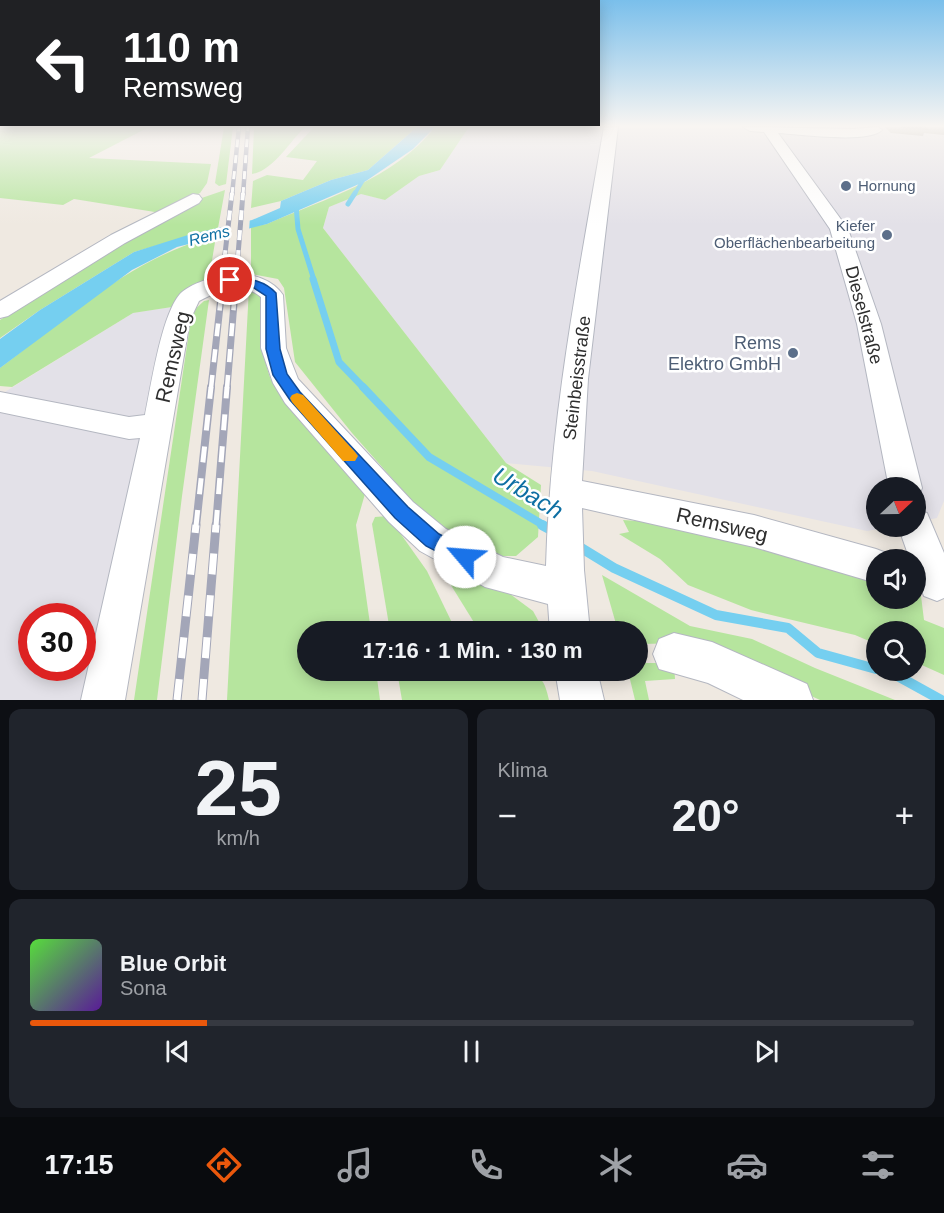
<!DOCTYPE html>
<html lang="de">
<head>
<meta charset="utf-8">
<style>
	:root { --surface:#171b24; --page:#20242c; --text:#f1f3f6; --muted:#9ea1a6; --line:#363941; --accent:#ea580c }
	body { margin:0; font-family:Arial,sans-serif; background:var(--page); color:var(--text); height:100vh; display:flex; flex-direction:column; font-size:22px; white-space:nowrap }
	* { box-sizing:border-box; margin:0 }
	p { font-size:20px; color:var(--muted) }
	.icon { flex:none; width:33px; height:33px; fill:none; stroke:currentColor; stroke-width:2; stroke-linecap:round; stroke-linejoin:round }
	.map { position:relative; height:700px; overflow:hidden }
	.details { display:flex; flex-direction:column; gap:9px; padding:9px; background:#0d0f14; flex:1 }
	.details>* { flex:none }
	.top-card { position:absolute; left:0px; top:0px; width:600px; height:126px; box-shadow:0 3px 15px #0003; background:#202124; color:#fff; overflow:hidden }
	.needle { width:39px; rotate:68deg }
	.tools { position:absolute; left:866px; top:477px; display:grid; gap:12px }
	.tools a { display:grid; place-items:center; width:60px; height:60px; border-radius:50%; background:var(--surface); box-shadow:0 3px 15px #0003; font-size:30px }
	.speed { position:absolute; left:18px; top:603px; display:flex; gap:12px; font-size:30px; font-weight:700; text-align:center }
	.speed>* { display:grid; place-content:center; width:78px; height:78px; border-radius:50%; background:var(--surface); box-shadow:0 3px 15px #0003; line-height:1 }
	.speed .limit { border:9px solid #d22; background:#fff; color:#111 }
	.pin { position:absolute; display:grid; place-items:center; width:51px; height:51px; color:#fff; margin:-26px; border:3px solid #fff; border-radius:50%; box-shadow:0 2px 6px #0007 }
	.me { position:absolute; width:66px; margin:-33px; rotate:297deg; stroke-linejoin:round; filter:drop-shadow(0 0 4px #0008) }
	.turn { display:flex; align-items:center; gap:21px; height:126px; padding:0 24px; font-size:27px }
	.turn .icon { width:78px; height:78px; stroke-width:2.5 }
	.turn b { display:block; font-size:42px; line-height:51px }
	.big { font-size:45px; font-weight:600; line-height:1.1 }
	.details .widget { flex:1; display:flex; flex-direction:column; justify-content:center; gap:9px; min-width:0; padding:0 21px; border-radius:12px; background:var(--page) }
	.details .dial { align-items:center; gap:0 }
	.dial b { font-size:78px; line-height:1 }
	.song { display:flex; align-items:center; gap:18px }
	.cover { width:72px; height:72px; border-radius:9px; background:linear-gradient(135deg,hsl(110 70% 55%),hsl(270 70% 35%)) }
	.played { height:6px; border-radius:3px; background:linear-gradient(90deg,var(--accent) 20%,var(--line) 20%) }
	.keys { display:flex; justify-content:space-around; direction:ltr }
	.heat { display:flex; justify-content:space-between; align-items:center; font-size:33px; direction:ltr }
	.details .tiles { flex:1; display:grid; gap:9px; grid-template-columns:1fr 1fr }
	.widget:last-child { grid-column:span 2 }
	.trip { position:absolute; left:297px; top:621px; width:351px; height:60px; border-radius:30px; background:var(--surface); box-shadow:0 3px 15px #0003; font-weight:600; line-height:60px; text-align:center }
	.tabs { display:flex; height:96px; justify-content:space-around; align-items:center; background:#090b0e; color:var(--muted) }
	.tabs .icon { width:42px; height:42px }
	.tabs .active { color:var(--accent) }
	.tabs b { font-size:27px; color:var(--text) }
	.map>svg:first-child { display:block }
	.industrial { fill:#e3e1e8; fill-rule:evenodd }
	.green { fill:#b6e59e }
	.water { fill:#75cff0 }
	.pier { fill:#efe9e1 }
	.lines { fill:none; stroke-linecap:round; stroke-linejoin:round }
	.stream-far4 { stroke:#75cff0; stroke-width:4 }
	.stream-far3 { stroke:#75cff0; stroke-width:5 }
	.stream-far2 { stroke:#75cff0; stroke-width:7 }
	.stream-far1 { stroke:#75cff0; stroke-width:8 }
	.stream { stroke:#75cff0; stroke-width:10 }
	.street-casing { stroke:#b4b7c1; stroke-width:2 }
	.street { fill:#fff; fill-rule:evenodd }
	.rail-far4-casing { stroke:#a3a6b8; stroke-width:4.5 }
	.rail-far3-casing { stroke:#a3a6b8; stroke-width:5 }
	.rail-far2-casing { stroke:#a3a6b8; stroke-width:7 }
	.rail-far1-casing { stroke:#a3a6b8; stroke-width:8 }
	.rail-casing { stroke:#a3a6b8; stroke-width:9 }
	.rail-far4 { stroke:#fff; stroke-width:3; stroke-dasharray:8; stroke-linecap:butt }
	.rail-far3 { stroke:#fff; stroke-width:4; stroke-dasharray:10; stroke-linecap:butt }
	.rail-far2 { stroke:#fff; stroke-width:4.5; stroke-dasharray:13; stroke-linecap:butt }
	.rail-far1 { stroke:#fff; stroke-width:5; stroke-dasharray:16; stroke-linecap:butt }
	.rail { stroke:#fff; stroke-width:7; stroke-dasharray:21; stroke-linecap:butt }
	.wall { fill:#afaba4 }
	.building { fill:#cbc7bf; stroke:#8e8b86; stroke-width:1.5 }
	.route { fill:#1a73e8; stroke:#114b97; stroke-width:1.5 }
	.slow { fill:#f59e0b }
	.service-dot { fill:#5c6f8a; stroke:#fff; stroke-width:2 }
	.labels { text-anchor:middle; stroke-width:5; stroke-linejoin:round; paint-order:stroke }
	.far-service-label { font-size:15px; fill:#4e5e75; stroke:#fff; text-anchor:start }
	.far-water-label { font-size:16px; font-style:italic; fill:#0d6fa3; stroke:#fff }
	.street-label { font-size:18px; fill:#2e2e2e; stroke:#fff }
	.service-label { font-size:18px; fill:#4e5e75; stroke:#fff; text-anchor:end }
	.near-street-label { font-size:21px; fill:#2e2e2e; stroke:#fff }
	.near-water-label { font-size:24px; font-style:italic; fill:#0d6fa3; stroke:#fff }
</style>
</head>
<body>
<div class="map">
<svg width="944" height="700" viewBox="0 0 944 700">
	<rect width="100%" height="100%" fill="#efe9e1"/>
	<g class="industrial">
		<polygon points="469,127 944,127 944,501 937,518 915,522 915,488 876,488 876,526 890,527 867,531 592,471 506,463 323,228 329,207 361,194 385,200 419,176 440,170"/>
		<path d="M172,307L82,700H0V395L133,313ZM32,616H82V668H32Z"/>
	</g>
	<g class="green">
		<polygon points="0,127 149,127 89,158 211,164 207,183 200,193 161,213 74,199 63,205 0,198"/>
		<polygon points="224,127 233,127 226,184 219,186 215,183"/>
		<path d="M254,127H305C290,141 273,171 252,174Z"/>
		<polygon points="314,127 417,127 368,170 331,180 281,201 251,208 253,181 267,175 303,180 317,161 286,157"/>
		<path d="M435,127H469L440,170L419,176L385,200L361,194L329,207L323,228L506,463L541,485L538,537L516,556H486L420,510L352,433L295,362L284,288L278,279L251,274V227L267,224C324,199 395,179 435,127Z"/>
		<polygon points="225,190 218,228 134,252 40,310 0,338 0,320 190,202"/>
		<path d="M216,236L208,285L188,293L172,307L133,313L12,387L0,386V368C67,318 133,256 216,236Z"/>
		<path d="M249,288L265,295C263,324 260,352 271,380L367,487L356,525L371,631L308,632V670L376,671L380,700H227Z"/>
		<polygon points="209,300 182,496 157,700 134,700 192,312 204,301"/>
		<polygon points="388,516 427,571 456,631 390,631 372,524 375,517"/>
		<path d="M623,520C709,524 794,557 876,581V598H915V594L921,596L924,620L944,628V675L915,662V632H876V644L855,635L751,610L688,585L660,559L619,534L629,532Z"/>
		<polygon points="453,571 491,580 533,611 544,631 488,631 475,624 449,582"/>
		<polygon points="602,575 690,626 752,639 815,668 895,700 820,700 695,643 638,644 638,632 618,631"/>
		<polygon points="638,663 674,663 675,679 645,681 649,700 635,700 628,671 638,670"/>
		<path d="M510,671C535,680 542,667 549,700H402L397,671Z"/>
	</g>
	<polygon class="water" points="417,127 435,127 413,149 366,181 267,224 177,247 132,270 0,368 0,339 40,310 134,252 188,235 252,220 280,208 281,201 331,180 368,170"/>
	<polygon class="pier" points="250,217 249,231 219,238 221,224"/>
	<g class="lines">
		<polyline class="stream-far4" points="354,195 365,177"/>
		<g class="stream-far3">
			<polyline points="348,204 355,193"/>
			<polyline points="296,205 298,229 314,280"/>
		</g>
		<polyline class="stream-far2" points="313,279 339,362 364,388"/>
		<polyline class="stream-far1" points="363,387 429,457 545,526"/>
		<g class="stream">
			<polyline points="542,525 555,532"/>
			<polyline points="578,546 614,568 716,615 788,628 818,653 876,669"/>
			<polyline points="880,670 894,674 941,700"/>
		</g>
		<defs>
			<g id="street">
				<path d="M604,127H618L588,379L582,481L754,515L876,549L889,554L892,560H876V583L754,547L582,508L584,570L590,632H550L548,604L485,587L420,551L389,522L285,403L273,383L261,348V297C241,280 220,290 199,301L190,320L125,700H81L140,438L129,439L0,412V392L129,417L145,415C151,387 162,310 182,292C194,282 219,275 234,274C252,273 273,280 283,295L286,348L298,379L413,502L446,529L503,557L546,566C550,418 579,273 604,127Z"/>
				<path d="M743,127L853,129L878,127L882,130C868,144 800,134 778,133L848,229L881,324L922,488L918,498L915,499V488H889L857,324L830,229L764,132L750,131Z"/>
				<polygon points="193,194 199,195 202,199 199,203 125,243 8,316 0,318 0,301 111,235"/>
				<polygon points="915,509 927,513 944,553 944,598 937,601 924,596 915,574 915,560 910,560 898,526 915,526"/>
				<polygon points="674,633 712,642 807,684 813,700 743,700 708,683 659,669 653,654 659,639"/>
				<polygon points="555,670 597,670 604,700 560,700"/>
			</g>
		</defs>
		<use href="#street" class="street-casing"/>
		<use href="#street" class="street"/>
		<defs>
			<g id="rail-far4">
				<polyline points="232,195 239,127"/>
				<polyline points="243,195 248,127"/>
			</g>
			<g id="rail-far3">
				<polyline points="222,280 232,193"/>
				<polyline points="236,280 243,193"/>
			</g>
			<g id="rail-far2">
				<polyline points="211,388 223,279"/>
				<polyline points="227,388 236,279"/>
			</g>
			<g id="rail-far1">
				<polyline points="196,526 211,387"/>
				<polyline points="216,526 227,387"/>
			</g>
			<g id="rail">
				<polyline points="177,700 196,525"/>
				<polyline points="202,700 216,525"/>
			</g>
		</defs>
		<use href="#rail-far4" class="rail-far4-casing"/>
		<use href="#rail-far3" class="rail-far3-casing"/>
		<use href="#rail-far2" class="rail-far2-casing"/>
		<use href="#rail-far1" class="rail-far1-casing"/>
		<use href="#rail" class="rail-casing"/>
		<use href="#rail-far4" class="rail-far4"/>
		<use href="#rail-far3" class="rail-far3"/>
		<use href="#rail-far2" class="rail-far2"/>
		<use href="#rail-far1" class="rail-far1"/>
		<use href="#rail" class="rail"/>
	</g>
	<polygon class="wall" points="885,127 944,127 944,135 924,133 923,136 891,133"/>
	<polygon class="building" points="901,127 925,127 927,129"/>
	<linearGradient id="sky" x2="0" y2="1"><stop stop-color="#7abfeb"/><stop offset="0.56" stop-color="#f8f5f2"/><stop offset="1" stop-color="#f8f5f2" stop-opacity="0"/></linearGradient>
	<rect width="944" height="225" fill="url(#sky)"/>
	<path class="route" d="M230,277C248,279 263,279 276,293L280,349L287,374L300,392L408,507L439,534L472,551L475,557L472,564L465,566L426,546L395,518L290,400L273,375L266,349V296L251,286L226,283L224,280Z"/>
	<polygon class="slow" points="297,393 303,395 355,452 358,456 355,461 343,461 292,402 290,398 292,395"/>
	<g class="service-dot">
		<circle cx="846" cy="186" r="6"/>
		<circle cx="887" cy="235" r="6"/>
		<circle cx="793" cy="353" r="6"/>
	</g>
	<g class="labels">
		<g class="far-service-label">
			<text x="858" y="191">Hornung</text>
			<text x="875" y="231" text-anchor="end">Kiefer<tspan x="875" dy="17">Oberflächenbearbeitung</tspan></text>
		</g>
		<g class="far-water-label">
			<text transform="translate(209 235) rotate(-14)" y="6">Rems</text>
		</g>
		<g class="street-label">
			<text transform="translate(864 315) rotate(75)" y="6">Dieselstraße</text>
			<text transform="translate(577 378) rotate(-83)" y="6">Steinbeisstraße</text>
		</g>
		<g class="service-label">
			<text x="781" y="349">Rems<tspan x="781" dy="21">Elektro GmbH</tspan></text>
		</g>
		<g class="near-street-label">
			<text transform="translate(173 357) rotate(-77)" y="7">Remsweg</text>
			<text transform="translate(722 525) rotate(13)" y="7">Remsweg</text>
		</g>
		<g class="near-water-label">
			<text transform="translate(528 493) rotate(31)" y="8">Urbach</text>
		</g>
	</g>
</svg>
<div class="tools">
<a><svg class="needle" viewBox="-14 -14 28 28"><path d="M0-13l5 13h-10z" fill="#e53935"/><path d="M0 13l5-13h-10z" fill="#9ea1a6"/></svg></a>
<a><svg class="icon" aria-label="sound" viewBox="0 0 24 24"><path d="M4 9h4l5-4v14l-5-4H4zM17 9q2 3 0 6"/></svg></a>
<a><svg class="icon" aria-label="search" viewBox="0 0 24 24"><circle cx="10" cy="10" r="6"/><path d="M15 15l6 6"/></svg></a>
</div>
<div class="speed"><div class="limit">30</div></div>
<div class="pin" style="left:230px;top:280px;background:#d93025"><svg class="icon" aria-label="arrive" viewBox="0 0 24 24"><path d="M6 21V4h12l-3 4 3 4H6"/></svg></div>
<svg class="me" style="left:465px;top:557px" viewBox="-20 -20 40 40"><circle r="19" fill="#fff"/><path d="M0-13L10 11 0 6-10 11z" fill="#1a73e8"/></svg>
<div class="trip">17:16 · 1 Min. · 130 m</div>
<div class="top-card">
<div class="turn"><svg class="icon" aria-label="left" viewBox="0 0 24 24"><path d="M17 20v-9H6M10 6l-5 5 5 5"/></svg><div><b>110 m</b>Remsweg</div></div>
</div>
</div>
<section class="details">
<div class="tiles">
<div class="widget dial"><b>25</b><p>km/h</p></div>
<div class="widget"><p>Klima</p>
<div class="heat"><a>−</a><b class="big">20°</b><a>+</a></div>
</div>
<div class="widget">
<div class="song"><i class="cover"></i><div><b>Blue Orbit</b><p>Sona</p></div></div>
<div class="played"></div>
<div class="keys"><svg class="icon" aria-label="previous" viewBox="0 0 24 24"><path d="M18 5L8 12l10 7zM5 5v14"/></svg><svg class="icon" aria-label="pause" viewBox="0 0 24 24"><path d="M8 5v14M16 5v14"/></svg><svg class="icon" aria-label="next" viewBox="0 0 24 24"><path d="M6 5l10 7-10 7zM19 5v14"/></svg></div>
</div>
</div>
</section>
<nav class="tabs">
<b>17:15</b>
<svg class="icon active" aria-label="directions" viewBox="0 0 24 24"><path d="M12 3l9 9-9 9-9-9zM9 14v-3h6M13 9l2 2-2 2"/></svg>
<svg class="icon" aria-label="music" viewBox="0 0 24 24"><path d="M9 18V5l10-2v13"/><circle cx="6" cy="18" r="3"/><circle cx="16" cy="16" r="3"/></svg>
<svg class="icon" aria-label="phone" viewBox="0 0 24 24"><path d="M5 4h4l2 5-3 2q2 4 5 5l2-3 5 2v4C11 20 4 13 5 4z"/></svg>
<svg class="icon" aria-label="climate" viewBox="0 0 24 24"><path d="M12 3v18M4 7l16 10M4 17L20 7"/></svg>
<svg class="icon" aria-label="car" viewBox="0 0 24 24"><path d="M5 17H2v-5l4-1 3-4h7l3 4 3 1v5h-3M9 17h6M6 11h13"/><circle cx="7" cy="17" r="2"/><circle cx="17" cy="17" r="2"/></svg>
<svg class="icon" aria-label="filters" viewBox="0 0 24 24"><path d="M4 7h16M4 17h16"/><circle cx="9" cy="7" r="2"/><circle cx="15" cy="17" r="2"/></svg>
</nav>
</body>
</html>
